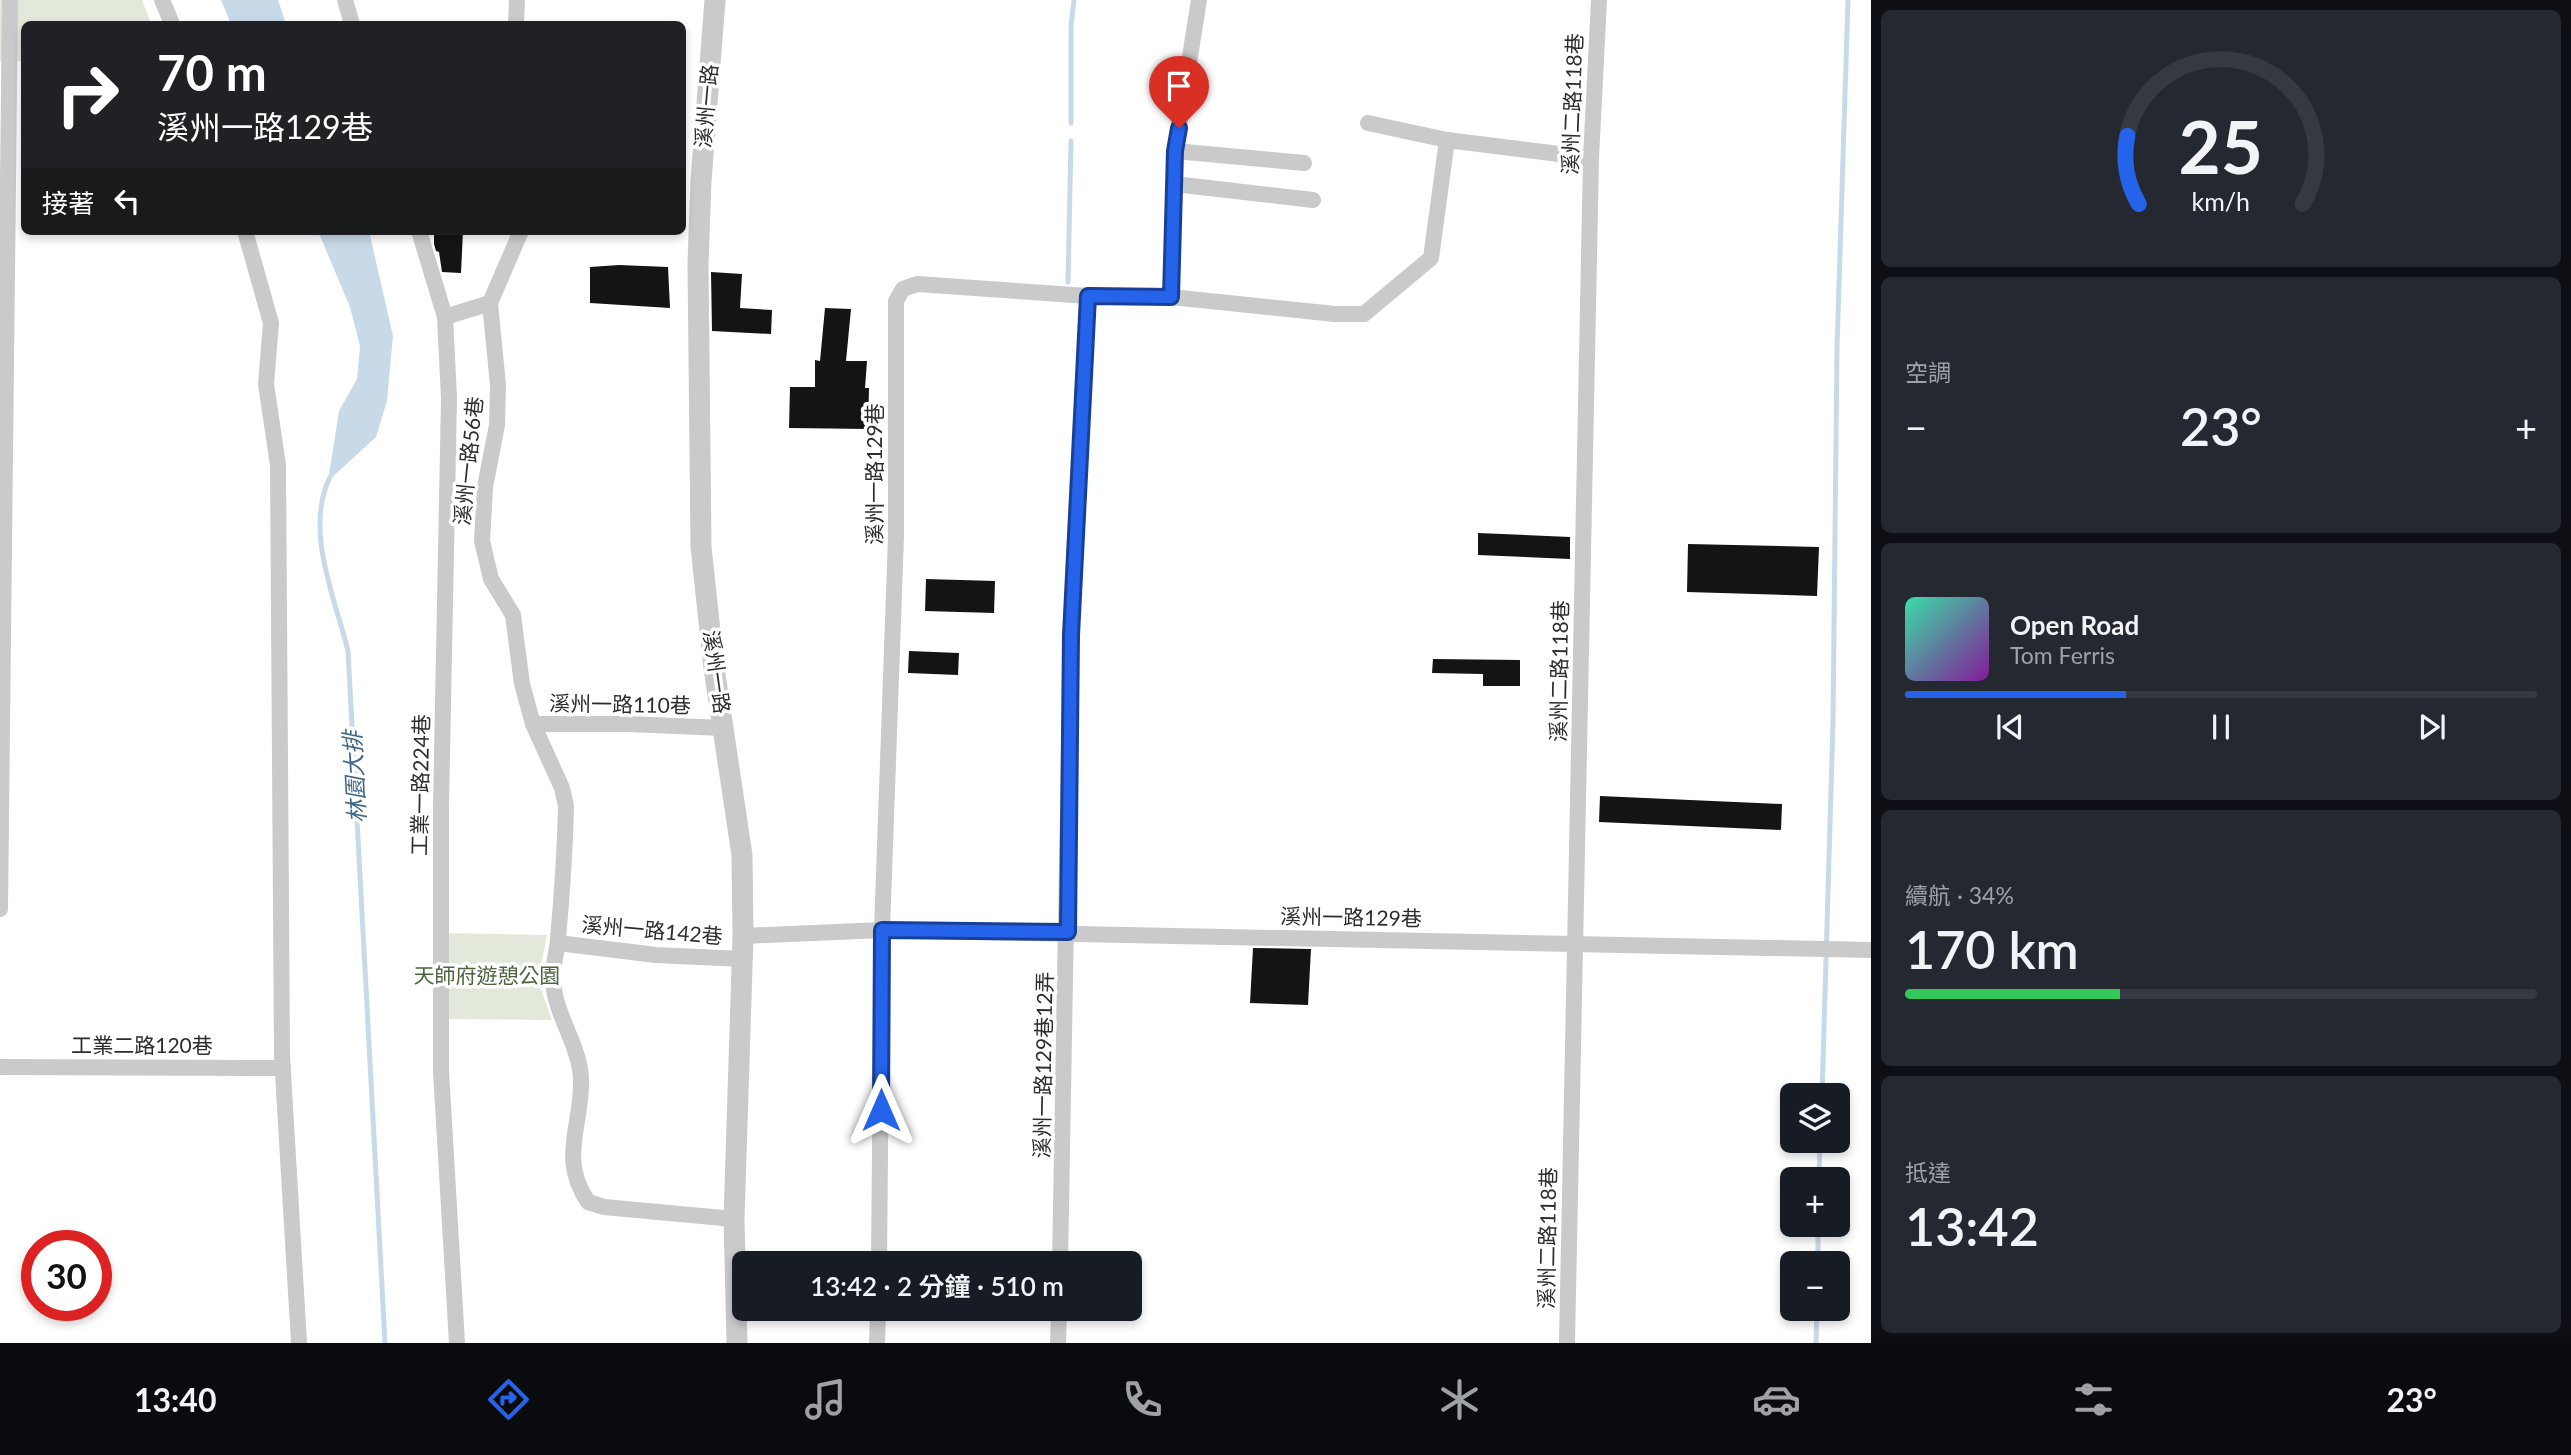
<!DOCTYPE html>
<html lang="zh-TW">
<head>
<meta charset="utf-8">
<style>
	:root { --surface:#171b24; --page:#242831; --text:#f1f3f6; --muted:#9ea1a6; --line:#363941; --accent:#2563eb }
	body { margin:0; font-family:Lato,"Noto Sans TC",sans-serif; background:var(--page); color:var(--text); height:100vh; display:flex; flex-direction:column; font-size:26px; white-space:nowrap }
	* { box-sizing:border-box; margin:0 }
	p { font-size:23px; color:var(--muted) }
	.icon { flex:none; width:38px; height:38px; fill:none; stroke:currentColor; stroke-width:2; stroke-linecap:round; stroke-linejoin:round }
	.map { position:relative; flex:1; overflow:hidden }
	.panel { display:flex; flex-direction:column; gap:10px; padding:10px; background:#0d0f14; width:700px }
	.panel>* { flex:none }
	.hud { position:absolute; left:21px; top:21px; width:665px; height:214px; border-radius:10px; box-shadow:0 4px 10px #0003; background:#202124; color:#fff; overflow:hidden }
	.fabs { position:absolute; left:1780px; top:1083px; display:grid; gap:14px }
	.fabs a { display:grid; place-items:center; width:70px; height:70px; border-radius:10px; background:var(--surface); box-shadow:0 4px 10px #0003; font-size:35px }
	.speed { position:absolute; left:21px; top:1230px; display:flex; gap:14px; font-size:35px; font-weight:700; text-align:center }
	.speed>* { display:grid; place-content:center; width:91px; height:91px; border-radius:50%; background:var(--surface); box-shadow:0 4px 10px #0003; line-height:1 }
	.speed .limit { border:10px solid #d22; background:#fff; color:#111 }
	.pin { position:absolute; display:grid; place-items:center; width:60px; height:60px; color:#fff; margin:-72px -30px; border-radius:50% 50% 50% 0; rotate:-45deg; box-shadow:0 0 7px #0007 }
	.pin .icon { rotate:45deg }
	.me { position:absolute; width:77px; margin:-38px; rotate:0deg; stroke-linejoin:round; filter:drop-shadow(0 0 5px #0008) }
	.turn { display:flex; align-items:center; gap:24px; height:147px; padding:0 21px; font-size:32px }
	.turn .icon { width:91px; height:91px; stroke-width:2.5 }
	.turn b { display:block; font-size:49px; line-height:60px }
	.then { display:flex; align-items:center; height:66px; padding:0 21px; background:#0003; gap:14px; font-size:26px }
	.big { font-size:52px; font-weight:600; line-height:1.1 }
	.panel .card { flex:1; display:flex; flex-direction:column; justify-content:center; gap:10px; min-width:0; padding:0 24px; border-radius:10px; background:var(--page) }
	.panel .dial { align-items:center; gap:0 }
	.dial svg { height:182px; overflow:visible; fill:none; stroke:var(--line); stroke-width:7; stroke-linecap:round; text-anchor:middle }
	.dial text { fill:var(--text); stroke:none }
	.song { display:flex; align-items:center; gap:21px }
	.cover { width:84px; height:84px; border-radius:10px; background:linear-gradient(135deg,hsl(160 70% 55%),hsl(290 70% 35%)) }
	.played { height:7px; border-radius:4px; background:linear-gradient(90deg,var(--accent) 35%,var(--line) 35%) }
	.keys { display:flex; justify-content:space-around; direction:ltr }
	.heat { display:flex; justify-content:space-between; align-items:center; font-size:38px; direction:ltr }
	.charge { height:10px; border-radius:5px; background:linear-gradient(90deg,#34c759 34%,var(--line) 0) }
	.trip { position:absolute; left:732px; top:1251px; width:410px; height:70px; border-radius:10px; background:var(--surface); box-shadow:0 4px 10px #0003; font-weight:600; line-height:70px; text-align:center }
	.dock { display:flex; height:112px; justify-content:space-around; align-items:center; background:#090b0e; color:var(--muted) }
	.dock .icon { width:49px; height:49px }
	.dock .selected { color:var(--accent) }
	.dock b { font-size:32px; color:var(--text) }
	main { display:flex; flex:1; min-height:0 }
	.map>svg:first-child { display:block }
	.green { fill:#e2e9db }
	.water { fill:#c8dae8 }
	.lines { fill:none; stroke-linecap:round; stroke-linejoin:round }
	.stream { stroke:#c8dae8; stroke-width:5 }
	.building { fill:#141414 }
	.minor { stroke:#cacaca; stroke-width:16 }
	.tertiary { stroke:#cacaca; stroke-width:21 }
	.route-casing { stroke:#184099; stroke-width:18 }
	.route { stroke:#2563eb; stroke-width:12 }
	.labels { text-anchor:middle; stroke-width:7; stroke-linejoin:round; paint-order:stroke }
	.street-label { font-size:21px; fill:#2d2d2d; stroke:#fff }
	.park-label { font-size:21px; fill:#4d653e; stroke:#fff }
	.water-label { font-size:23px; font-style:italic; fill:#416888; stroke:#fff }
</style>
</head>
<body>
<main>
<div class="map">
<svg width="1871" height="1343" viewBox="0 0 1871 1343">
	<rect width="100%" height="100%" fill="#fff"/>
	<g class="green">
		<polygon points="0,0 142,0 151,24 24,24 24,61 0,61"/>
		<polygon points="443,933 547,935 538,981 552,1020 444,1019"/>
	</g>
	<g class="water">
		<polygon points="221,0 278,0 286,24 231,24"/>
		<polygon points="318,231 369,231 393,336 387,401 376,437 328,481 339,411 357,379 360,346 350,307"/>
	</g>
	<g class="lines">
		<g class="stream">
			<polyline points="1071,123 1071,26 1074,0"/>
			<polyline points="1068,282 1071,141"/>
			<path d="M330,477C304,530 335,598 348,651L385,1343"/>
			<polyline points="1822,1096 1833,722 1837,348 1848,0"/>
			<polyline points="1819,1180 1820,1141"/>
			<polyline points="1818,1264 1818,1225"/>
			<polyline points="1816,1343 1817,1309"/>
		</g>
	</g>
	<g class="building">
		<polygon points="434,231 463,231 461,273 442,272 439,252 436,251 434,244"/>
		<polygon points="619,265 668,267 670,308 590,303 590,267"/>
		<polygon points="711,272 742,274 740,308 772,310 771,334 712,331"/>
		<polygon points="825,308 851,309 846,361 867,361 865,388 869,388 868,429 789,428 790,387 815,387 815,360 820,361"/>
		<polygon points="1478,533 1570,537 1570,559 1478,555"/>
		<polygon points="1688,544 1819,547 1817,596 1687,592"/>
		<polygon points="926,579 995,581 994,613 925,611"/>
		<polygon points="909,651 959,653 958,675 908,673"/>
		<polygon points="1433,659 1520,660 1520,686 1483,686 1483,674 1432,673"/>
		<polygon points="1600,796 1782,804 1781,830 1599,822"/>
		<polygon points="1253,948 1311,949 1308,1005 1250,1003"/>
	</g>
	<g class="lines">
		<g class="minor">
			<polyline points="162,0 172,24"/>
			<polyline points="345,0 352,24"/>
			<polyline points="516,24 517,0"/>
			<polyline points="1368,123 1447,140 1591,158"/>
			<polyline points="1175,151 1304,163"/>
			<polyline points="1174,184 1313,200"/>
			<polyline points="245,231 271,323 266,384 278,465 282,1056 299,1343"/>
			<polyline points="419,231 445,317 449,398 441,806 441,1071 457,1343"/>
			<polyline points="1171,297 1175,151 1199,0"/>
			<path d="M490,303L498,385L497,425L485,487L482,541L491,579L513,615L522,684L533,724L562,788L566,806C565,850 562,895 558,939C557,953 552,967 553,981C555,1015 579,1044 581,1078C583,1124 558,1158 588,1202L604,1207L734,1219"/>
			<polyline points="445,317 490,303 521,231"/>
			<polyline points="533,724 628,724 723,728"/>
			<polyline points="0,909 10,0"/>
			<polyline points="743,936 882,930 1871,950"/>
			<polyline points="558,943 656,955 742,959"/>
			<polyline points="0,1067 283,1068"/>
			<polyline points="879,1264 882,930 896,536 896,301 903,289 917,284 1088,296 1171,297 1335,314 1364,314 1431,258 1447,140"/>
			<polyline points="1060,1264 1071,635 1088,296"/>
			<polyline points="877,1343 878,1309"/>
			<polyline points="1058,1343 1059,1309"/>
			<polyline points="1567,1343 1591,158 1599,0"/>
		</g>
		<polyline class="tertiary" points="715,0 701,181 698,263 701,547 714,668 742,855 743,936 734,1219 737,1343"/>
	</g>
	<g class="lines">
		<defs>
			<polyline id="route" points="881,1110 882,930 1068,932 1071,635 1088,296 1171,297 1175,151 1179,128"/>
		</defs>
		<use href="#route" class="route-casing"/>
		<use href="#route" class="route"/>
	</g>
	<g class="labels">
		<g class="street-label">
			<text transform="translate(1573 104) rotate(-88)" y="7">溪州二路118巷</text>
			<text transform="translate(707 106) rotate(-85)" y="7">溪州一路</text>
			<text transform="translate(469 461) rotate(-84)" y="7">溪州一路56巷</text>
			<text transform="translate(875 474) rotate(-90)" y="7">溪州一路129巷</text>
			<text transform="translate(1560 671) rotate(-89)" y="7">溪州二路118巷</text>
			<text transform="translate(716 672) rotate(82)" y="7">溪州一路</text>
			<text transform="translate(620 705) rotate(1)" y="7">溪州一路110巷</text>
			<text transform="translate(421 785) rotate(-89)" y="7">工業一路224巷</text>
			<text transform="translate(1351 918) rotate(1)" y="7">溪州一路129巷</text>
			<text transform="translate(652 931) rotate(5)" y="7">溪州一路142巷</text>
			<text x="142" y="1053">工業二路120巷</text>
			<text transform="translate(1044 1065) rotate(-89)" y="7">溪州一路129巷12弄</text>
			<text transform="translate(1548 1238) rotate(-89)" y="7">溪州二路118巷</text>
		</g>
		<g class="park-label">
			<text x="487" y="983">天師府遊憩公園</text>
		</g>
		<g class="water-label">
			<text transform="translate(355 777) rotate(-93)" y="8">林園大排</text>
		</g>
	</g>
</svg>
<div class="fabs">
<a><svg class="icon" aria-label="layers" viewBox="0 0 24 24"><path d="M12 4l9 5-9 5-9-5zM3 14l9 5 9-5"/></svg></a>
<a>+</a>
<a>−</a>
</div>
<div class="speed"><div class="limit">30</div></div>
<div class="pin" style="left:1179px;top:128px;background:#d93025"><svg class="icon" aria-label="arrive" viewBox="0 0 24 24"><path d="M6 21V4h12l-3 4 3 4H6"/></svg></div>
<svg class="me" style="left:881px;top:1110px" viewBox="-20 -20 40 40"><path d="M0-17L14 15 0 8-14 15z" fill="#2563eb" stroke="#fff" stroke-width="4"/></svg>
<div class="trip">13:42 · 2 分鐘 · 510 m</div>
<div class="hud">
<div class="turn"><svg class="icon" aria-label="right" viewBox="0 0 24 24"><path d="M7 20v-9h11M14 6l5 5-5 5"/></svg><div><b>70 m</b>溪州一路129巷</div></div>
<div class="then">接著<svg class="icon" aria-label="left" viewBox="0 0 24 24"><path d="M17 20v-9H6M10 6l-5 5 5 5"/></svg></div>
</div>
</div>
<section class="panel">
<div class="card dial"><svg viewBox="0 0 100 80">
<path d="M14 69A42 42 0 1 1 86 69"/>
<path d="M14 69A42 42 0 0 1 9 39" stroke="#2563eb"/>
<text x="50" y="56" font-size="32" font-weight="700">25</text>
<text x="50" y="72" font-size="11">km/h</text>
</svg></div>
<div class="card"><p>空調</p>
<div class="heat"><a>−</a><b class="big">23°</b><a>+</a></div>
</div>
<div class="card">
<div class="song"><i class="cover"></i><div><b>Open Road</b><p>Tom Ferris</p></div></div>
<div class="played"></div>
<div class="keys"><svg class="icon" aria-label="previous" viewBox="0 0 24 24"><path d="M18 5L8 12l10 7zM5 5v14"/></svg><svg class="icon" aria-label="pause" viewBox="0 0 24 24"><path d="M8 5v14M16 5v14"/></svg><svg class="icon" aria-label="next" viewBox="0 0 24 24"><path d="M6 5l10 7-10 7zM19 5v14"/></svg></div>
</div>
<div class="card"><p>續航 · 34%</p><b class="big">170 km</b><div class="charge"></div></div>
<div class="card"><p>抵達</p><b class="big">13:42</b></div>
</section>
</main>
<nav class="dock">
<b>13:40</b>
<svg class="icon selected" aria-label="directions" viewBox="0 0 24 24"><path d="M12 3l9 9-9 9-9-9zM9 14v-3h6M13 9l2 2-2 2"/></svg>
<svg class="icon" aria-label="music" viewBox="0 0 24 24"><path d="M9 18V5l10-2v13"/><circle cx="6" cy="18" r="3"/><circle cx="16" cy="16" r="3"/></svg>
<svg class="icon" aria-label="phone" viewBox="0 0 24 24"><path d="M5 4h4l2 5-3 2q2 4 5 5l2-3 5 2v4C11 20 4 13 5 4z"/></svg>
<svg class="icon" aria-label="climate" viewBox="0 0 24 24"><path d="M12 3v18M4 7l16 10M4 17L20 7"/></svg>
<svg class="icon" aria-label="car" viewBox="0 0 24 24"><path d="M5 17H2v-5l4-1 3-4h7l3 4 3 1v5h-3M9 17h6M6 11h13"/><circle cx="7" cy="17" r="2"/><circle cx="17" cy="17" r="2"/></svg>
<svg class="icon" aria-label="filters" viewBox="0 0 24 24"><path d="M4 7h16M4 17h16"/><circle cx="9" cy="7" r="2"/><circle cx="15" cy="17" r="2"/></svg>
<b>23°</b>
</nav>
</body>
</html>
